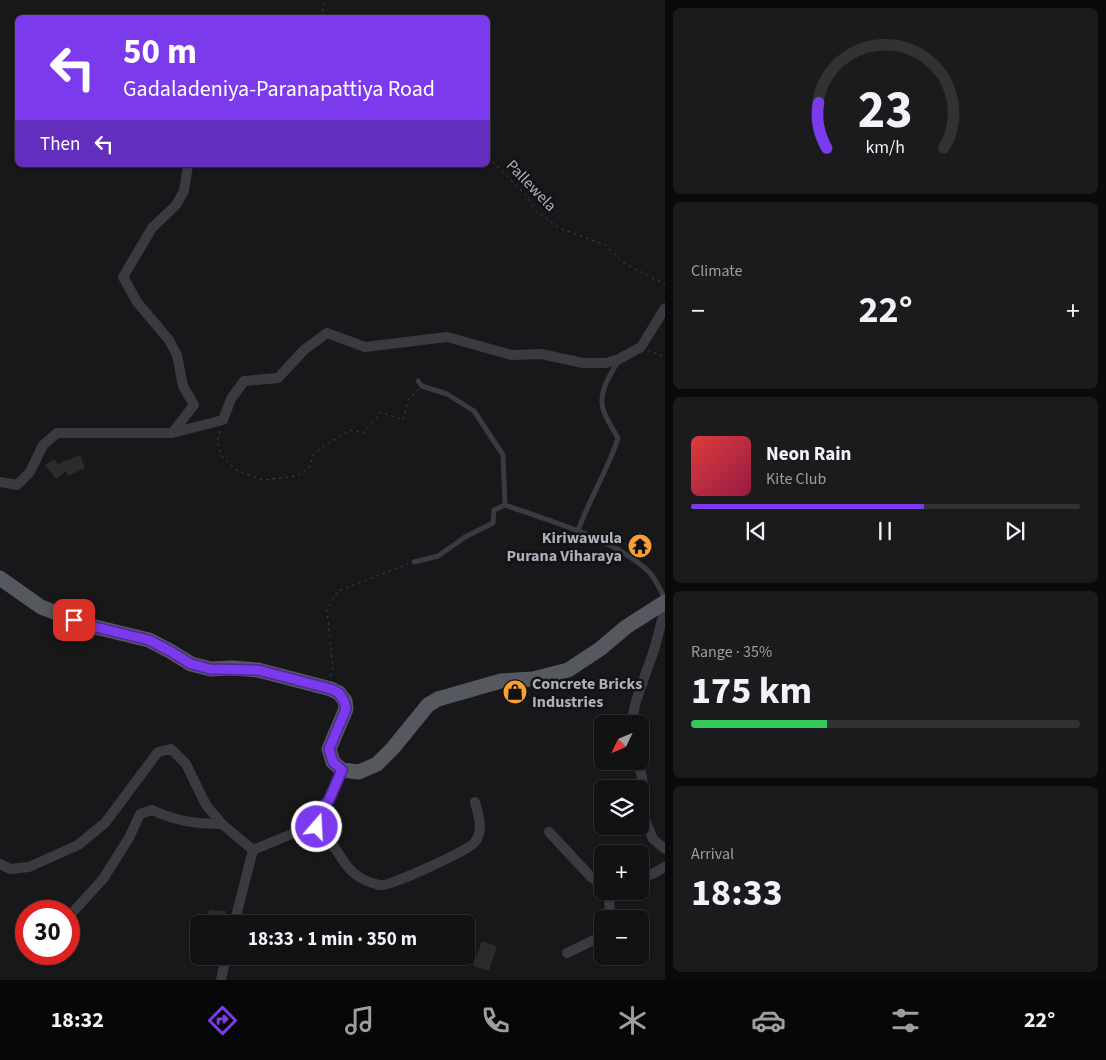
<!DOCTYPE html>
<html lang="en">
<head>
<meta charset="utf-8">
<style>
	:root { --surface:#121214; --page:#1b1b1d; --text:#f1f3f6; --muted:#9c9ea0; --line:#313234; --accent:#7c3aed }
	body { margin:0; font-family:"Source Sans 3",sans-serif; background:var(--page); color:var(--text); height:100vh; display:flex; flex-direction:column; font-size:19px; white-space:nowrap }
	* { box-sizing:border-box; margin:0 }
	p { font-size:16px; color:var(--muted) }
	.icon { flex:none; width:28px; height:28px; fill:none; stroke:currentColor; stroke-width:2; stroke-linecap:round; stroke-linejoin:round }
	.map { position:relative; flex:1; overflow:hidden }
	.drawer { display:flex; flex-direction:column; gap:8px; padding:8px; background:#0a0a0b; width:441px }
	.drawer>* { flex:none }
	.top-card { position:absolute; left:15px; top:15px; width:475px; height:152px; border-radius:8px; box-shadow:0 1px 4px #0004,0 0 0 1px var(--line); background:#7c3aed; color:#fff; overflow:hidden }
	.needle { width:32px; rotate:226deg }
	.fabs { position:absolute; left:594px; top:715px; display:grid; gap:10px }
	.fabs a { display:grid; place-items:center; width:55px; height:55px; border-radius:8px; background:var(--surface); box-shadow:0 1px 4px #0004,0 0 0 1px var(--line); font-size:25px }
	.speed { position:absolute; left:15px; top:900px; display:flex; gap:10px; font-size:25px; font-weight:700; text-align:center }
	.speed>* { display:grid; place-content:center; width:65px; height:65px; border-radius:50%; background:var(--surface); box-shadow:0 1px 4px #0004,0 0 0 1px var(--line); line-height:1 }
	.speed .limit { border:8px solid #d22; background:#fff; color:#111 }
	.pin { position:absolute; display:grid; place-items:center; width:42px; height:42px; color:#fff; margin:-21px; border-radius:10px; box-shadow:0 2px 8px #0006 }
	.me { position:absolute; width:55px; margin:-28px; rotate:19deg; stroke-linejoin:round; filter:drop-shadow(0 0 4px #0008) }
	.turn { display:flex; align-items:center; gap:18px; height:105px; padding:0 25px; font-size:22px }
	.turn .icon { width:65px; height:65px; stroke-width:2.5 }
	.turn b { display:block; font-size:35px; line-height:42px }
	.then { display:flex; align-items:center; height:48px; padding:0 25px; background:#0003; gap:10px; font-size:19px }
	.big { font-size:38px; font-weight:700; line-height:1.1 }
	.drawer .card { flex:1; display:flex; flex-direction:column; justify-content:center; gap:8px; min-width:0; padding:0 18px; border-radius:8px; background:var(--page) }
	.drawer .dial { align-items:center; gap:0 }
	.dial svg { height:130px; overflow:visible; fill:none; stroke:var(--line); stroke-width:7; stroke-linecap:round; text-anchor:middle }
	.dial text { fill:var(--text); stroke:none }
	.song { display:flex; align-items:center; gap:15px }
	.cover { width:60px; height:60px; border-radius:8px; background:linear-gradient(135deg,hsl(0 70% 55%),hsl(340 70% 35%)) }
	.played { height:5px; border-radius:2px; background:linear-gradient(90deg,var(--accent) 60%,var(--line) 60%) }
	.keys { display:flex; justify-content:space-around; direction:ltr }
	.heat { display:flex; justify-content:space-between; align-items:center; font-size:28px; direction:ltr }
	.charge { height:8px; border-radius:4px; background:linear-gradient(90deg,#34c759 35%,var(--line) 0) }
	.trip { position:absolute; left:190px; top:915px; width:285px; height:50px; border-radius:8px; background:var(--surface); box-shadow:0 1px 4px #0004,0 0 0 1px var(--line); font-weight:700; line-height:50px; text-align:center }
	.dock { display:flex; height:80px; justify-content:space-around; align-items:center; background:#070708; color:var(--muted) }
	.dock .icon { width:35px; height:35px }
	.dock .current { color:var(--accent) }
	.dock b { font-size:22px; color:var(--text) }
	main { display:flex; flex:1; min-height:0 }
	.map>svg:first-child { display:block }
	.building { fill:#2b2b2e }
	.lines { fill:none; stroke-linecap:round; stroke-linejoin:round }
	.path { stroke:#3f4247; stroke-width:1; stroke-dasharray:2.5 4; stroke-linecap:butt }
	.lane { stroke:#393b40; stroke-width:5 }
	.street { stroke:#393b40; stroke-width:10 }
	.primary { stroke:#55585f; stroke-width:15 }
	.route-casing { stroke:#51269a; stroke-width:12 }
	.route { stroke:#7c3aed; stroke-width:9 }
	.labels { text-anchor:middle; stroke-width:5; stroke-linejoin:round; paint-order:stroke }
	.street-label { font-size:16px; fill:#aab1ba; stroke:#131315 }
	.poi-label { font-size:16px; font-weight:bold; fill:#aab1ba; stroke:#131315; text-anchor:end }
</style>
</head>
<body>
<main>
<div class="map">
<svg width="665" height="980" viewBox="0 0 665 980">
	<rect width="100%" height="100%" fill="#18181a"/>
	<g class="building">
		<polygon points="80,455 85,468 68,476 66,471 56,479 45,465 54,459 58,464"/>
		<polygon points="209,910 226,911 225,923 208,922"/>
		<polygon points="482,941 497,946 489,971 473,966"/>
	</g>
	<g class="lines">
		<g class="path">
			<polyline points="321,18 325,0"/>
			<polyline points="488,157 526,195 535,210 559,228 605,245 625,264 665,284"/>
			<polyline points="648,350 665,357"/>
			<polyline points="220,431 217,441 221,455 236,470 263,480 297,476 310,467 313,455 325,445 351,430 363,433 381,412 403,420 408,400 418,390"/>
			<polyline points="330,676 333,669 327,610 338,591 408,564"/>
		</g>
		<g class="lane">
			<polyline points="418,381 422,386 447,394 474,411 503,455 505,505"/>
			<path d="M578,531C589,499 608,470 618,438C613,429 606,419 603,409C598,391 611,374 619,360"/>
			<path d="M414,562L438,556L465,537L493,523L494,510L505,505C549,521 616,539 650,573C656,580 661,591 665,599"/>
		</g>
		<g class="street">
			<polyline points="172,433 194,405 183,386 177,355 169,340 137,302 123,277 152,228 176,205 184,191 188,165"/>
			<polyline points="0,482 17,485 30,472 43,445 57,433 172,433 223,420 231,399 244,381 278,378 304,350 327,333 365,347 447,337 512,355 541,354 583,363 606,363 619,359 641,347 665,308"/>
			<polyline points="631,724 636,701 654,650 665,609"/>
			<polyline points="638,761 642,777 645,820 653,839 665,849"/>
			<path d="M314,817L319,834C338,844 341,864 355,874C361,879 371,883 379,885C388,888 466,851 474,843C485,831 478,815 475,802"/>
			<polyline points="549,832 591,877 602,884"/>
			<polyline points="0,864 10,869 29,867 78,845 105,823 158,752 171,749 186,764 206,805 222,824 253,850"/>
			<polyline points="640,878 652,874 665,867"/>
			<polyline points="609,891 610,919"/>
			<path d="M72,913L103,879L129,838L140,814L152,810C176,821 195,824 222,824"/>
			<polyline points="234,924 253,850 299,831 314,817 329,800 342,770"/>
			<polyline points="567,953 602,936"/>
			<polyline points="221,980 226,956"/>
		</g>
		<polyline class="primary" points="0,578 41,607 91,626 149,640 170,651 191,664 211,669 232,668 258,670 331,689 339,693 345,701 346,709 329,749 333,762 342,770 359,772 377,764 393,748 428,705 438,699 501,681 533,679 568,670 600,649 626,627 665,602"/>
	</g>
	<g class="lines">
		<defs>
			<polyline id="route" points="74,620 91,626 149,640 170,651 191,664 210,669 258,670 331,689 339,693 344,701 346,709 329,749 333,762 342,770 329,800 314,817 317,827"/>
		</defs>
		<use href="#route" class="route-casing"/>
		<use href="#route" class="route"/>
	</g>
	<defs>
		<symbol id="temple-disc" viewBox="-11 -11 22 22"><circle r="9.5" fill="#f8a032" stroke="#131315"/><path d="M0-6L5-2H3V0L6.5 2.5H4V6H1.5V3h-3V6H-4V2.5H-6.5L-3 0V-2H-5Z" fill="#111"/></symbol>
		<symbol id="shop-disc" viewBox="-11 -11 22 22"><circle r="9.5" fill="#f8a032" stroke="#131315"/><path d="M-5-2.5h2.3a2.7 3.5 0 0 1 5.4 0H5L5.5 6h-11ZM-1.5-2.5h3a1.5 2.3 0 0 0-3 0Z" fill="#111"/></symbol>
	</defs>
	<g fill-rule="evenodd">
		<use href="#temple-disc" x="626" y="532" width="28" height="28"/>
		<use href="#shop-disc" x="501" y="678" width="28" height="28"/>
	</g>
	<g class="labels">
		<g class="street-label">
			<text transform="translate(532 185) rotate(46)" y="6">Pallewela</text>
		</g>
		<g class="poi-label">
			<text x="622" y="543">Kiriwawula<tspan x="622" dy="18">Purana Viharaya</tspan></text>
			<text x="532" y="689" text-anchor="start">Concrete Bricks<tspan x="532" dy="18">Industries</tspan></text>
		</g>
	</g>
</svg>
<div class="fabs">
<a><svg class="needle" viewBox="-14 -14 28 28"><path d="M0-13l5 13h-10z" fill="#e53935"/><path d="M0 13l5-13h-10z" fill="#9c9ea0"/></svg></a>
<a><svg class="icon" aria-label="layers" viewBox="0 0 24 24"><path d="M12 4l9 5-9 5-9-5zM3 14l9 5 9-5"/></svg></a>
<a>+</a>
<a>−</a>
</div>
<div class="speed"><div class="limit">30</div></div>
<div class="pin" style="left:74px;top:620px;background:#d93025"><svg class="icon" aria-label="arrive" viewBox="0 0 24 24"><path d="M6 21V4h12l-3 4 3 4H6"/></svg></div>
<svg class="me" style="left:317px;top:827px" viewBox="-20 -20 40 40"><circle r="17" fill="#7c3aed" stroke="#fff" stroke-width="3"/><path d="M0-11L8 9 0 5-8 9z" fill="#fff"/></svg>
<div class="trip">18:33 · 1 min · 350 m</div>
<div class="top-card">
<div class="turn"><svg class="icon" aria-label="left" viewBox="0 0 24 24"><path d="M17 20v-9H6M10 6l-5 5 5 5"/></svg><div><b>50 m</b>Gadaladeniya-Paranapattiya Road</div></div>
<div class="then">Then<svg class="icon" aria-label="left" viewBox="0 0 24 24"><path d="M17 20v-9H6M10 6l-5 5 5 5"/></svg></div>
</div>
</div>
<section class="drawer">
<div class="card dial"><svg viewBox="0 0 100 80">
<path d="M14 69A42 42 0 1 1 86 69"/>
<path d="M14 69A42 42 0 0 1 9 41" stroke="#7c3aed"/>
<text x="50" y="56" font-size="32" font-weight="700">23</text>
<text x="50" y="72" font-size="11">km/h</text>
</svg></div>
<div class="card"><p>Climate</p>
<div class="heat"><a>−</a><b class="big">22°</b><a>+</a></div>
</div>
<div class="card">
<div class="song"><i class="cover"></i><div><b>Neon Rain</b><p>Kite Club</p></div></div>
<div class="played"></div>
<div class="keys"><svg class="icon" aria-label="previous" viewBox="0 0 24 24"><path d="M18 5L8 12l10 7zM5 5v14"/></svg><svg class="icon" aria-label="pause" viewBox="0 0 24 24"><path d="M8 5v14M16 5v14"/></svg><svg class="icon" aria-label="next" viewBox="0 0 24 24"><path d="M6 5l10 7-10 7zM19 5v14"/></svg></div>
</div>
<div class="card"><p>Range · 35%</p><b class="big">175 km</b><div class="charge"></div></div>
<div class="card"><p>Arrival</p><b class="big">18:33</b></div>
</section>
</main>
<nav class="dock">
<b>18:32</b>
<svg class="icon current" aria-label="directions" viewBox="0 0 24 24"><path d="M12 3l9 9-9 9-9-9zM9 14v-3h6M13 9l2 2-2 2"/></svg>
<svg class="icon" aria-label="music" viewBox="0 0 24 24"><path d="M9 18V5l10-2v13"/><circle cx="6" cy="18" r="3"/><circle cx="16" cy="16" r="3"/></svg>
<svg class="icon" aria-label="phone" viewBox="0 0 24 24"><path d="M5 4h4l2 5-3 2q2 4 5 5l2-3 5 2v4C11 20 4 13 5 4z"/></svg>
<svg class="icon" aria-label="climate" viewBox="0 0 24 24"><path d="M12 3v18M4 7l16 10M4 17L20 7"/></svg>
<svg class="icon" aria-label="car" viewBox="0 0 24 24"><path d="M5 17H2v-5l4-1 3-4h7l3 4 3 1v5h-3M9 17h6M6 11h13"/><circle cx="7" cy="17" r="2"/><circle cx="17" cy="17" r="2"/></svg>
<svg class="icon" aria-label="filters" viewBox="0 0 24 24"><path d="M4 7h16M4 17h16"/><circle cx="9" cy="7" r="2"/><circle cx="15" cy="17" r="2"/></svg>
<b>22°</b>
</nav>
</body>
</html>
